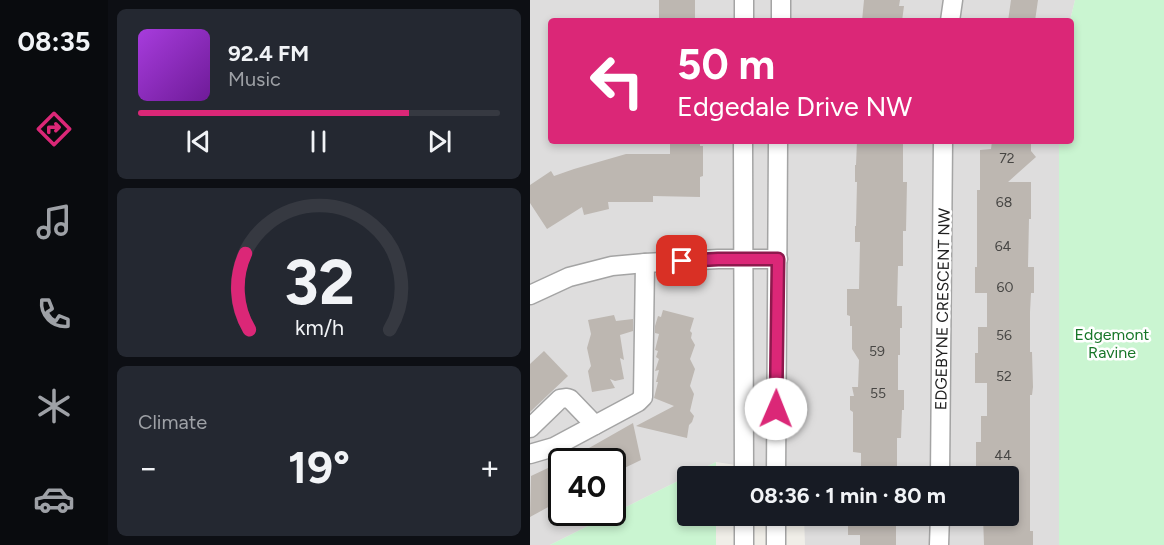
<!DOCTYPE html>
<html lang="en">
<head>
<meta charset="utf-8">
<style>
	:root { --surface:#171b24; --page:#242831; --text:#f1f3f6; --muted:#9ea1a6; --line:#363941; --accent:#db2777 }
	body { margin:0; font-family:Figtree,sans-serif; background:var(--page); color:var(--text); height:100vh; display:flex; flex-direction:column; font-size:22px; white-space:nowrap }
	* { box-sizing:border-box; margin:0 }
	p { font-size:20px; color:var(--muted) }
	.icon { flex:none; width:33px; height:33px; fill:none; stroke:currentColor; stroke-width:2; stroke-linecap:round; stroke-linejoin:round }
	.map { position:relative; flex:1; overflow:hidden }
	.side { display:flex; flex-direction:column; gap:9px; padding:9px; background:#0d0f14; width:422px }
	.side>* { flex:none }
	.top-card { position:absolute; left:18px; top:18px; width:526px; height:126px; border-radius:6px; box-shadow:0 3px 9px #0003; background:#db2777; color:#fff; overflow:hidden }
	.speed { position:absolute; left:18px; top:448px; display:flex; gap:12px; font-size:30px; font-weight:700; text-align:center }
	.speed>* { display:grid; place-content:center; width:78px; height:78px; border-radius:50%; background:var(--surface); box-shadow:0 3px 9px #0003; line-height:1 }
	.speed .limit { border:3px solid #111; border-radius:9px; background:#fff; color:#111 }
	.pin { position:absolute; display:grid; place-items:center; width:51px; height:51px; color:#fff; margin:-26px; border-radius:12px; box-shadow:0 3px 9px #0006 }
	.me { position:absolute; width:66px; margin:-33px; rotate:1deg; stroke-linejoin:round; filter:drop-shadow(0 0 4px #0008) }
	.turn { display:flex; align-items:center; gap:21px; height:126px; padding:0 30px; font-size:27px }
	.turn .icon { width:78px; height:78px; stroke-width:2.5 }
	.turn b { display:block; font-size:42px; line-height:51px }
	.big { font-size:45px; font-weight:700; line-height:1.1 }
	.side .widget { flex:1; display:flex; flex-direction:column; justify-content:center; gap:9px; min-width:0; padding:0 21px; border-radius:9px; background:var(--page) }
	.side .dial { align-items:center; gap:0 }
	.dial svg { height:156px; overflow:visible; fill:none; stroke:var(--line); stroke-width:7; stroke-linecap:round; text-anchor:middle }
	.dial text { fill:var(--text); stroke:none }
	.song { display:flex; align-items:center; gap:18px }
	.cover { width:72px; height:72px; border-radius:9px; background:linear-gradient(135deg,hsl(280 70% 55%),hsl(280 70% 35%)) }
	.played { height:6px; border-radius:3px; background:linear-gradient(90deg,var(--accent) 75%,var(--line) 75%) }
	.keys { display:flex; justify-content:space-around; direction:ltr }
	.heat { display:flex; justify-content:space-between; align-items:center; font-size:33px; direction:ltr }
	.trip { position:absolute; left:147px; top:466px; width:342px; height:60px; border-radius:6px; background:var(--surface); box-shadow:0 3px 9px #0003; font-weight:700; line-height:60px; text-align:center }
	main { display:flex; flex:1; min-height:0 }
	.tab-bar { display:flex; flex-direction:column; width:108px; justify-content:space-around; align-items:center; background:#090b0e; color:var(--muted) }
	.tab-bar .icon { width:42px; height:42px }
	.tab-bar .selected { color:var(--accent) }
	.tab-bar b { font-size:27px; color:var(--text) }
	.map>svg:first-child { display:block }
	.residential { fill:#dedddd; fill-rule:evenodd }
	.park { fill:#caf5d1 }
	.building { fill:#bdb7b1 }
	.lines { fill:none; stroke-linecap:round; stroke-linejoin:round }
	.minor-casing { stroke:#a4a4a4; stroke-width:21 }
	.minor { stroke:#fff; stroke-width:18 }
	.route-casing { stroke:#8e194d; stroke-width:15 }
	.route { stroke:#db2777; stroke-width:10 }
	.labels { text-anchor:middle; stroke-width:5; stroke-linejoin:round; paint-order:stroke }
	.number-label { font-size:14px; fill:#474644 }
	.street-label { font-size:16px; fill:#202020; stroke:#fff }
	.park-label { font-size:16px; fill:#177628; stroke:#fff }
</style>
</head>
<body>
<main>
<nav class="tab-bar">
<b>08:35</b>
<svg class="icon selected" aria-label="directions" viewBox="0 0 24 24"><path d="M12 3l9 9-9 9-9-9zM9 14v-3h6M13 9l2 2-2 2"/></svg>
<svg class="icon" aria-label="music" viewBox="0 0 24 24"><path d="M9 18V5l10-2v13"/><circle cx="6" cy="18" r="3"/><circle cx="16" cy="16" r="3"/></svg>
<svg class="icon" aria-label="phone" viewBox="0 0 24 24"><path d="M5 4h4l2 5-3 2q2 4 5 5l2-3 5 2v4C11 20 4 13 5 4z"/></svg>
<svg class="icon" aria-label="climate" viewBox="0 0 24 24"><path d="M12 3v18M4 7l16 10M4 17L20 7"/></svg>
<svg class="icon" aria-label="car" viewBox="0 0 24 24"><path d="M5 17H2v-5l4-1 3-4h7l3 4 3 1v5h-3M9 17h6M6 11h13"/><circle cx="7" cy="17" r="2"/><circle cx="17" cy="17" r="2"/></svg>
</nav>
<section class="side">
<div class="widget">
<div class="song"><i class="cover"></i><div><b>92.4 FM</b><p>Music</p></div></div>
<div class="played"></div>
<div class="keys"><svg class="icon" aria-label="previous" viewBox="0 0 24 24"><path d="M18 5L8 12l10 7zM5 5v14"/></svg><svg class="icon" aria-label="pause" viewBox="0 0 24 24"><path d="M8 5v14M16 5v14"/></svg><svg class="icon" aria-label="next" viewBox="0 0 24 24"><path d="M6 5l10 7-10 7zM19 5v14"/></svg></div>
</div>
<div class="widget dial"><svg viewBox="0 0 100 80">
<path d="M14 69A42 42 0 1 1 86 69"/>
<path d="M14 69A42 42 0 0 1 12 30" stroke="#db2777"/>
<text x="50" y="56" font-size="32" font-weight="700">32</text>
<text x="50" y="72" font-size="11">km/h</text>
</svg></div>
<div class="widget"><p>Climate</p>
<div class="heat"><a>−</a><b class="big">19°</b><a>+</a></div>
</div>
</section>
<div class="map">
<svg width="635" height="545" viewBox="0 0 635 545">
	<rect width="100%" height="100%" fill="#f0eee8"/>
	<path class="residential" d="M0,0H545L540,21H21V141H529V545H275L274,516H478V477H273V475L186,462L20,545H0ZM32,462H82V513H32Z"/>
	<g class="park">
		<polygon points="545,0 634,0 634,545 529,545 529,141 542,141 542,21 540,21"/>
		<polygon points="186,462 186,477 158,477 158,516 186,516 186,545 20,545"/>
	</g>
	<g class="building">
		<rect x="129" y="0" width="36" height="21"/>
		<polygon points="334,0 370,0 369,6 374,6 372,21 332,21"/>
		<polygon points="481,0 508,0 505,21 478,21"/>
		<polygon points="140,141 170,141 170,146 173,146 173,176 170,177 170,197 123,196 123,202 78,202 79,209 54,215 52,207 17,229 0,203 0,185 21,171 24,176 44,169 96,154 140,154"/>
		<polygon points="327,141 373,141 373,182 377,182 376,231 373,231 373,266 368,266 367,306 372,306 372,328 370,328 370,355 368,355 368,390 374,390 374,410 372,410 371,438 367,438 367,477 331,477 331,453 323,452 323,412 320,410 320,396 324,396 322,387 328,387 329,360 322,349 322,326 320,326 320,316 317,315 317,289 329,289 330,242 325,242 325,226 326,226 327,182 325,182 325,165 326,165"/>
		<polygon points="462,141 501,142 501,151 506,157 478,182 501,182 501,219 499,219 498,267 504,267 504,293 501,293 500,312 500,352 502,352 503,387 502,395 500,395 500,531 503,531 503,545 454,545 453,516 478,516 478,477 463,477 463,467 446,467 446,442 451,442 451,416 457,416 457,383 445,383 445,353 448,353 448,327 457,327 457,293 445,293 445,267 447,267 447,190 450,190 450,150 461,149"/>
		<polygon points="133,310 164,318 160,331 162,333 161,338 165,345 160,359 165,369 160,386 164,394 160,411 164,416 162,422 159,425 157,438 106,426 144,406 124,398 128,382 126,382 129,370 125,371 129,359 126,357 128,351 125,350 129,334 125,333 125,326 128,316 131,317"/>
		<polygon points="84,315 86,321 103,319 103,331 90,335 94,360 90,358 94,379 85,381 80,379 85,388 62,392 58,371 61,366 57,348 61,334 58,320"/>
		<polygon points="14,351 38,376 0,412 0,364"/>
		<polygon points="103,423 111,460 82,474 82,462 32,462 32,503 24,506 22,505 0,517 1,476 52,452"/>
		<polygon points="318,516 366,516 366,545 330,545 330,535 318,535"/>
	</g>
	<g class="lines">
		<defs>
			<g id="minor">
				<polyline points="214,21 214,0"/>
				<polyline points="251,21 251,0"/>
				<polyline points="420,21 423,0"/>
				<polyline points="213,141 214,477"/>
				<polyline points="0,295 39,277 82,266 115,263 188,259 248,259"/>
				<polyline points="0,428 30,399 37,398 40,399 65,425"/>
				<polyline points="0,454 24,447 108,402 113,397 115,263"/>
				<polyline points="246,477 248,141"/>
				<polyline points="410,477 413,141"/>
				<polyline points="214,545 214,516"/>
				<polyline points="246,545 246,516"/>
				<polyline points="409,545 410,516"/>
			</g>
		</defs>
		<use href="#minor" class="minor-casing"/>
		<use href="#minor" class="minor"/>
	</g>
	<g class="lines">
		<defs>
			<polyline id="route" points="152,261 188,259 248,259 246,409"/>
		</defs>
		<use href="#route" class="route-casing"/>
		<use href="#route" class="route"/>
	</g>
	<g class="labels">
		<g class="number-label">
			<text x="477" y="163">72</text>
			<text x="474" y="207">68</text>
			<text x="473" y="251">64</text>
			<text x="475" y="292">60</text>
			<text x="474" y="340">56</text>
			<text x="347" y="356">59</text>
			<text x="474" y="381">52</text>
			<text x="348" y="398">55</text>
			<text x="473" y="460">44</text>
		</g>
		<g class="street-label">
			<text transform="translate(412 309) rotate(-89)" y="6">EDGEBYNE CRESCENT NW</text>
		</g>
		<g class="park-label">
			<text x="582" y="340">Edgemont<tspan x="582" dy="18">Ravine</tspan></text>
		</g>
	</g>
</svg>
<div class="speed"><div class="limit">40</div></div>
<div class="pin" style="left:152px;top:261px;background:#d93025"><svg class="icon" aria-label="arrive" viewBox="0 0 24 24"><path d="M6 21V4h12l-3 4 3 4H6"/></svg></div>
<svg class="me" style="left:246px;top:409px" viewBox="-20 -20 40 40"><circle r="19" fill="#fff"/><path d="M0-13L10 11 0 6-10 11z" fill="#db2777"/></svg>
<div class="trip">08:36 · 1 min · 80 m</div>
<div class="top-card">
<div class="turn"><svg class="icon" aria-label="left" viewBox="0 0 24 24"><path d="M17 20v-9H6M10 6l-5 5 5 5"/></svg><div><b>50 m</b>Edgedale Drive NW</div></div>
</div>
</div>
</main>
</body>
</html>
